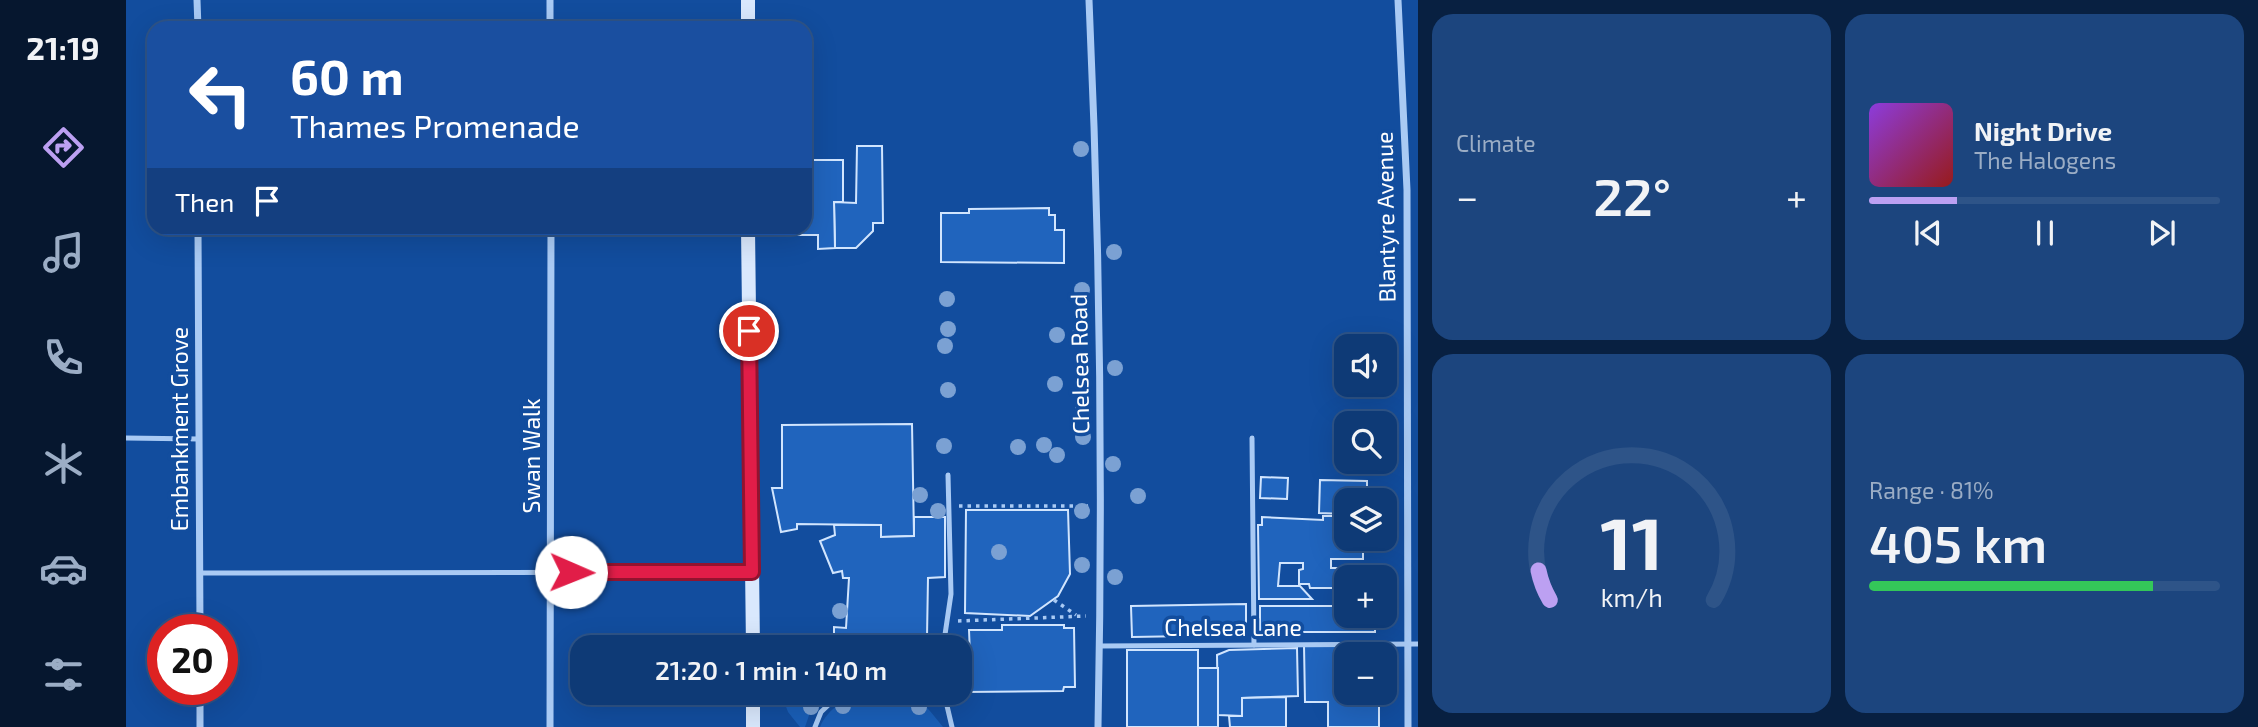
<!DOCTYPE html>
<html lang="en">
<head>
<meta charset="utf-8">
<style>
	:root { --surface:#0e3a76; --page:#1c457e; --text:#f1f3f6; --muted:#9badc5; --line:#2e5488; --accent:#bca0f2 }
	body { margin:0; font-family:"Exo 2",sans-serif; background:var(--page); color:var(--text); height:100vh; display:flex; flex-direction:column; font-size:26px; white-space:nowrap }
	* { box-sizing:border-box; margin:0 }
	p { font-size:23px; color:var(--muted) }
	.icon { flex:none; width:38px; height:38px; fill:none; stroke:currentColor; stroke-width:2; stroke-linecap:round; stroke-linejoin:round }
	.map { position:relative; flex:1; overflow:hidden }
	.side { display:flex; flex-direction:column; gap:14px; padding:14px; background:#082041; width:840px }
	.side>* { flex:none }
	.guide { position:absolute; left:21px; top:21px; width:665px; height:214px; border-radius:21px; box-shadow:0 7px 28px #0002,0 0 0 2px var(--line); background:#1a4fa0; color:#fff; overflow:hidden }
	.fabs { position:absolute; left:1208px; top:334px; display:grid; gap:14px }
	.fabs a { display:grid; place-items:center; width:63px; height:63px; border-radius:14px; background:var(--surface); box-shadow:0 7px 28px #0002,0 0 0 2px var(--line); font-size:35px }
	.speed { position:absolute; left:21px; top:614px; display:flex; gap:14px; font-size:35px; font-weight:700; text-align:center }
	.speed>* { display:grid; place-content:center; width:91px; height:91px; border-radius:50%; background:var(--surface); box-shadow:0 7px 28px #0002,0 0 0 2px var(--line); line-height:1 }
	.speed .limit { border:10px solid #d22; background:#fff; color:#111 }
	.pin { position:absolute; display:grid; place-items:center; width:60px; height:60px; color:#fff; margin:-30px; border:4px solid #fff; border-radius:50%; box-shadow:0 2px 7px #0007 }
	.me { position:absolute; width:77px; margin:-38px; rotate:91deg; stroke-linejoin:round; filter:drop-shadow(0 0 5px #0008) }
	.turn { display:flex; align-items:center; gap:24px; height:147px; padding:0 28px; font-size:32px }
	.turn .icon { width:91px; height:91px; stroke-width:2.5 }
	.turn b { display:block; font-size:49px; line-height:60px }
	.then { display:flex; align-items:center; height:66px; padding:0 28px; background:#0003; gap:14px; font-size:26px }
	.big { font-size:52px; font-weight:600; line-height:1.1 }
	.side .tile { flex:1; display:flex; flex-direction:column; justify-content:center; gap:10px; min-width:0; padding:0 24px; border-radius:21px; background:var(--page) }
	.side .dial { align-items:center; gap:0 }
	.dial svg { height:182px; overflow:visible; fill:none; stroke:var(--line); stroke-width:7; stroke-linecap:round; text-anchor:middle }
	.dial text { fill:var(--text); stroke:none }
	.song { display:flex; align-items:center; gap:21px }
	.cover { width:84px; height:84px; border-radius:10px; background:linear-gradient(135deg,hsl(270 70% 55%),hsl(0 70% 35%)) }
	.played { height:7px; border-radius:4px; background:linear-gradient(90deg,var(--accent) 25%,var(--line) 25%) }
	.keys { display:flex; justify-content:space-around; direction:ltr }
	.heat { display:flex; justify-content:space-between; align-items:center; font-size:38px; direction:ltr }
	.charge { height:10px; border-radius:5px; background:linear-gradient(90deg,#34c759 81%,var(--line) 0) }
	.side .tiles { flex:1; display:grid; gap:14px; grid-template-columns:repeat(2,1fr) }
	.trip { position:absolute; left:444px; top:635px; width:402px; height:70px; border-radius:21px; background:var(--surface); box-shadow:0 7px 28px #0002,0 0 0 2px var(--line); font-weight:600; line-height:70px; text-align:center }
	main { display:flex; flex:1; min-height:0 }
	.tab-bar { display:flex; flex-direction:column; width:126px; justify-content:space-around; align-items:center; background:#06172f; color:var(--muted) }
	.tab-bar .icon { width:49px; height:49px }
	.tab-bar .on { color:var(--accent) }
	.tab-bar b { font-size:32px; color:var(--text) }
	.map>svg:first-child { display:block }
	.green { fill:#1a5fb8 }
	.building { fill:#2064bd; stroke:#d1e5fe; stroke-width:2 }
	.lines { fill:none; stroke-linecap:round; stroke-linejoin:round }
	.path { stroke:#a9caf4; stroke-width:3.5; stroke-dasharray:3.5 5; stroke-linecap:butt }
	.lane { stroke:#a9caf4; stroke-width:5 }
	.street { stroke:#a9caf4; stroke-width:7 }
	.secondary { stroke:#d9e8fd; stroke-width:14 }
	.tree { fill:#7ba1d3 }
	.route-casing { stroke:#92132f; stroke-width:18 }
	.route { stroke:#e11d48; stroke-width:12 }
	.labels { text-anchor:middle; stroke-width:7; stroke-linejoin:round; paint-order:stroke }
	.street-label { font-size:23px; fill:#fff; stroke:#124d9e }
</style>
</head>
<body>
<main>
<nav class="tab-bar">
<b>21:19</b>
<svg class="icon on" aria-label="directions" viewBox="0 0 24 24"><path d="M12 3l9 9-9 9-9-9zM9 14v-3h6M13 9l2 2-2 2"/></svg>
<svg class="icon" aria-label="music" viewBox="0 0 24 24"><path d="M9 18V5l10-2v13"/><circle cx="6" cy="18" r="3"/><circle cx="16" cy="16" r="3"/></svg>
<svg class="icon" aria-label="phone" viewBox="0 0 24 24"><path d="M5 4h4l2 5-3 2q2 4 5 5l2-3 5 2v4C11 20 4 13 5 4z"/></svg>
<svg class="icon" aria-label="climate" viewBox="0 0 24 24"><path d="M12 3v18M4 7l16 10M4 17L20 7"/></svg>
<svg class="icon" aria-label="car" viewBox="0 0 24 24"><path d="M5 17H2v-5l4-1 3-4h7l3 4 3 1v5h-3M9 17h6M6 11h13"/><circle cx="7" cy="17" r="2"/><circle cx="17" cy="17" r="2"/></svg>
<svg class="icon" aria-label="filters" viewBox="0 0 24 24"><path d="M4 7h16M4 17h16"/><circle cx="9" cy="7" r="2"/><circle cx="15" cy="17" r="2"/></svg>
</nav>
<div class="map">
<svg width="1292" height="727" viewBox="0 0 1292 727">
	<rect width="100%" height="100%" fill="#124d9e"/>
	<g class="green">
		<polygon points="653,633 691,633 696,647 689,647 689,643 657,643 655,647"/>
		<polygon points="655,693 658,698 689,698 679,727 674,727 662,712"/>
		<path d="M739,693C785,693 788,689 817,727H694C702,708 720,698 739,693Z"/>
	</g>
	<g class="building">
		<polygon points="731,146 756,146 757,223 747,223 747,231 730,248 709,248 708,202 730,203"/>
		<polygon points="679,160 717,160 717,202 708,202 709,248 692,249 692,235 661,235 661,228 679,228"/>
		<polygon points="923,208 923,215 929,215 929,230 938,230 938,263 815,262 815,213 843,213 843,209"/>
		<polygon points="786,424 788,536 755,537 755,525 671,524 671,529 655,532 646,488 656,488 656,425"/>
		<polygon points="1135,477 1162,478 1161,499 1134,498"/>
		<polygon points="1194,480 1241,481 1241,500 1220,500 1220,514 1193,513"/>
		<polygon points="840,510 942,510 944,574 932,596 904,616 839,613"/>
		<polygon points="1197,516 1220,516 1220,539 1237,539 1237,559 1205,559 1205,568 1228,568 1228,578 1220,578 1220,596 1209,596 1209,588 1184,588 1183,584 1173,584 1173,570 1177,569 1177,563 1154,563 1152,586 1174,586 1186,599 1133,599 1132,525 1136,525 1136,517 1197,520"/>
		<polygon points="788,517 819,517 819,577 802,578 801,637 804,637 804,648 708,648 708,627 720,628 723,578 717,578 716,571 707,573 694,541 709,535 708,525 755,525 755,537 788,536"/>
		<polygon points="1120,604 1120,635 1006,637 1005,606"/>
		<polygon points="1134,606 1220,606 1220,616 1249,616 1249,632 1134,632"/>
		<polygon points="876,625 938,625 938,628 948,628 949,687 938,687 937,691 839,692 839,654 844,654 843,630 876,630"/>
		<polygon points="657,643 690,643 689,648 657,648"/>
		<polygon points="1178,645 1253,645 1253,654 1220,654 1220,693 1253,693 1253,727 1202,727 1202,702 1179,702"/>
		<polygon points="1171,648 1172,696 1116,698 1116,716 1092,715 1091,655 1103,650"/>
		<rect x="1001" y="650" width="71" height="77"/>
		<rect x="1072" y="668" width="20" height="59"/>
		<rect x="657" y="693" width="32" height="5"/>
		<polygon points="1160,697 1160,727 1104,727 1103,716 1116,716 1116,698"/>
	</g>
	<g class="lines">
		<g class="path">
			<polyline points="833,506 962,506"/>
			<polyline points="928,600 950,615"/>
			<polyline points="832,621 960,616"/>
		</g>
		<g class="lane">
			<polyline points="0,438 73,439"/>
			<polyline points="1126,438 1128,645"/>
			<polyline points="74,573 626,572"/>
			<polyline points="974,646 1292,644"/>
			<polyline points="817,648 825,594 822,475"/>
			<polyline points="818,693 826,727"/>
			<polyline points="689,727 695,712 715,693"/>
		</g>
		<g class="street">
			<polyline points="71,0 72,28"/>
			<polyline points="424,0 424,28"/>
			<path d="M963,0C974,242 977,485 972,727"/>
			<polyline points="1272,0 1281,190 1282,727"/>
			<polyline points="72,228 74,630"/>
			<polyline points="74,727 74,690"/>
			<polyline points="424,727 425,228"/>
		</g>
		<g class="secondary">
			<polyline points="622,0 622,28"/>
			<polyline points="622,228 627,648"/>
			<polyline points="627,693 627,727"/>
		</g>
	</g>
	<g class="tree">
		<circle cx="955" cy="149" r="8"/>
		<circle cx="988" cy="252" r="8"/>
		<circle cx="956" cy="290" r="8"/>
		<circle cx="821" cy="299" r="8"/>
		<circle cx="822" cy="329" r="8"/>
		<circle cx="931" cy="335" r="8"/>
		<circle cx="953" cy="336" r="8"/>
		<circle cx="819" cy="346" r="8"/>
		<circle cx="989" cy="368" r="8"/>
		<circle cx="929" cy="384" r="8"/>
		<circle cx="822" cy="390" r="8"/>
		<circle cx="957" cy="410" r="8"/>
		<circle cx="957" cy="437" r="8"/>
		<circle cx="918" cy="445" r="8"/>
		<circle cx="818" cy="446" r="8"/>
		<circle cx="892" cy="447" r="8"/>
		<circle cx="931" cy="455" r="8"/>
		<circle cx="987" cy="464" r="8"/>
		<circle cx="794" cy="495" r="8"/>
		<circle cx="1012" cy="496" r="8"/>
		<circle cx="812" cy="511" r="8"/>
		<circle cx="956" cy="511" r="8"/>
		<circle cx="873" cy="552" r="8"/>
		<circle cx="956" cy="565" r="8"/>
		<circle cx="989" cy="577" r="8"/>
		<circle cx="714" cy="611" r="8"/>
		<circle cx="717" cy="706" r="8"/>
		<circle cx="685" cy="707" r="8"/>
		<circle cx="793" cy="707" r="8"/>
	</g>
	<g class="lines">
		<defs>
			<polyline id="route" points="445,572 626,572 623,331"/>
		</defs>
		<use href="#route" class="route-casing"/>
		<use href="#route" class="route"/>
	</g>
	<g class="labels">
		<g class="street-label">
			<text transform="translate(1260 217) rotate(-91)" y="8">Blantyre Avenue</text>
			<text transform="translate(954 364) rotate(-91)" y="8">Chelsea Road</text>
			<text transform="translate(54 429) rotate(-90)" y="8">Embankment Grove</text>
			<text transform="translate(406 456) rotate(-90)" y="8">Swan Walk</text>
			<text x="1107" y="636">Chelsea Lane</text>
		</g>
	</g>
</svg>
<div class="fabs">
<a><svg class="icon" aria-label="sound" viewBox="0 0 24 24"><path d="M4 9h4l5-4v14l-5-4H4zM17 9q2 3 0 6"/></svg></a>
<a><svg class="icon" aria-label="search" viewBox="0 0 24 24"><circle cx="10" cy="10" r="6"/><path d="M15 15l6 6"/></svg></a>
<a><svg class="icon" aria-label="layers" viewBox="0 0 24 24"><path d="M12 4l9 5-9 5-9-5zM3 14l9 5 9-5"/></svg></a>
<a>+</a>
<a>−</a>
</div>
<div class="speed"><div class="limit">20</div></div>
<div class="pin" style="left:623px;top:331px;background:#d93025"><svg class="icon" aria-label="arrive" viewBox="0 0 24 24"><path d="M6 21V4h12l-3 4 3 4H6"/></svg></div>
<svg class="me" style="left:445px;top:572px" viewBox="-20 -20 40 40"><circle r="19" fill="#fff"/><path d="M0-13L10 11 0 6-10 11z" fill="#e11d48"/></svg>
<div class="trip">21:20 · 1 min · 140 m</div>
<div class="guide">
<div class="turn"><svg class="icon" aria-label="left" viewBox="0 0 24 24"><path d="M17 20v-9H6M10 6l-5 5 5 5"/></svg><div><b>60 m</b>Thames Promenade</div></div>
<div class="then">Then<svg class="icon" aria-label="arrive" viewBox="0 0 24 24"><path d="M6 21V4h12l-3 4 3 4H6"/></svg></div>
</div>
</div>
<section class="side">
<div class="tiles">
<div class="tile"><p>Climate</p>
<div class="heat"><a>−</a><b class="big">22°</b><a>+</a></div>
</div>
<div class="tile">
<div class="song"><i class="cover"></i><div><b>Night Drive</b><p>The Halogens</p></div></div>
<div class="played"></div>
<div class="keys"><svg class="icon" aria-label="previous" viewBox="0 0 24 24"><path d="M18 5L8 12l10 7zM5 5v14"/></svg><svg class="icon" aria-label="pause" viewBox="0 0 24 24"><path d="M8 5v14M16 5v14"/></svg><svg class="icon" aria-label="next" viewBox="0 0 24 24"><path d="M6 5l10 7-10 7zM19 5v14"/></svg></div>
</div>
<div class="tile dial"><svg viewBox="0 0 100 80">
<path d="M14 69A42 42 0 1 1 86 69"/>
<path d="M14 69A42 42 0 0 1 9 56" stroke="#bca0f2"/>
<text x="50" y="56" font-size="32" font-weight="700">11</text>
<text x="50" y="72" font-size="11">km/h</text>
</svg></div>
<div class="tile"><p>Range · 81%</p><b class="big">405 km</b><div class="charge"></div></div>
</div>
</section>
</main>
</body>
</html>
